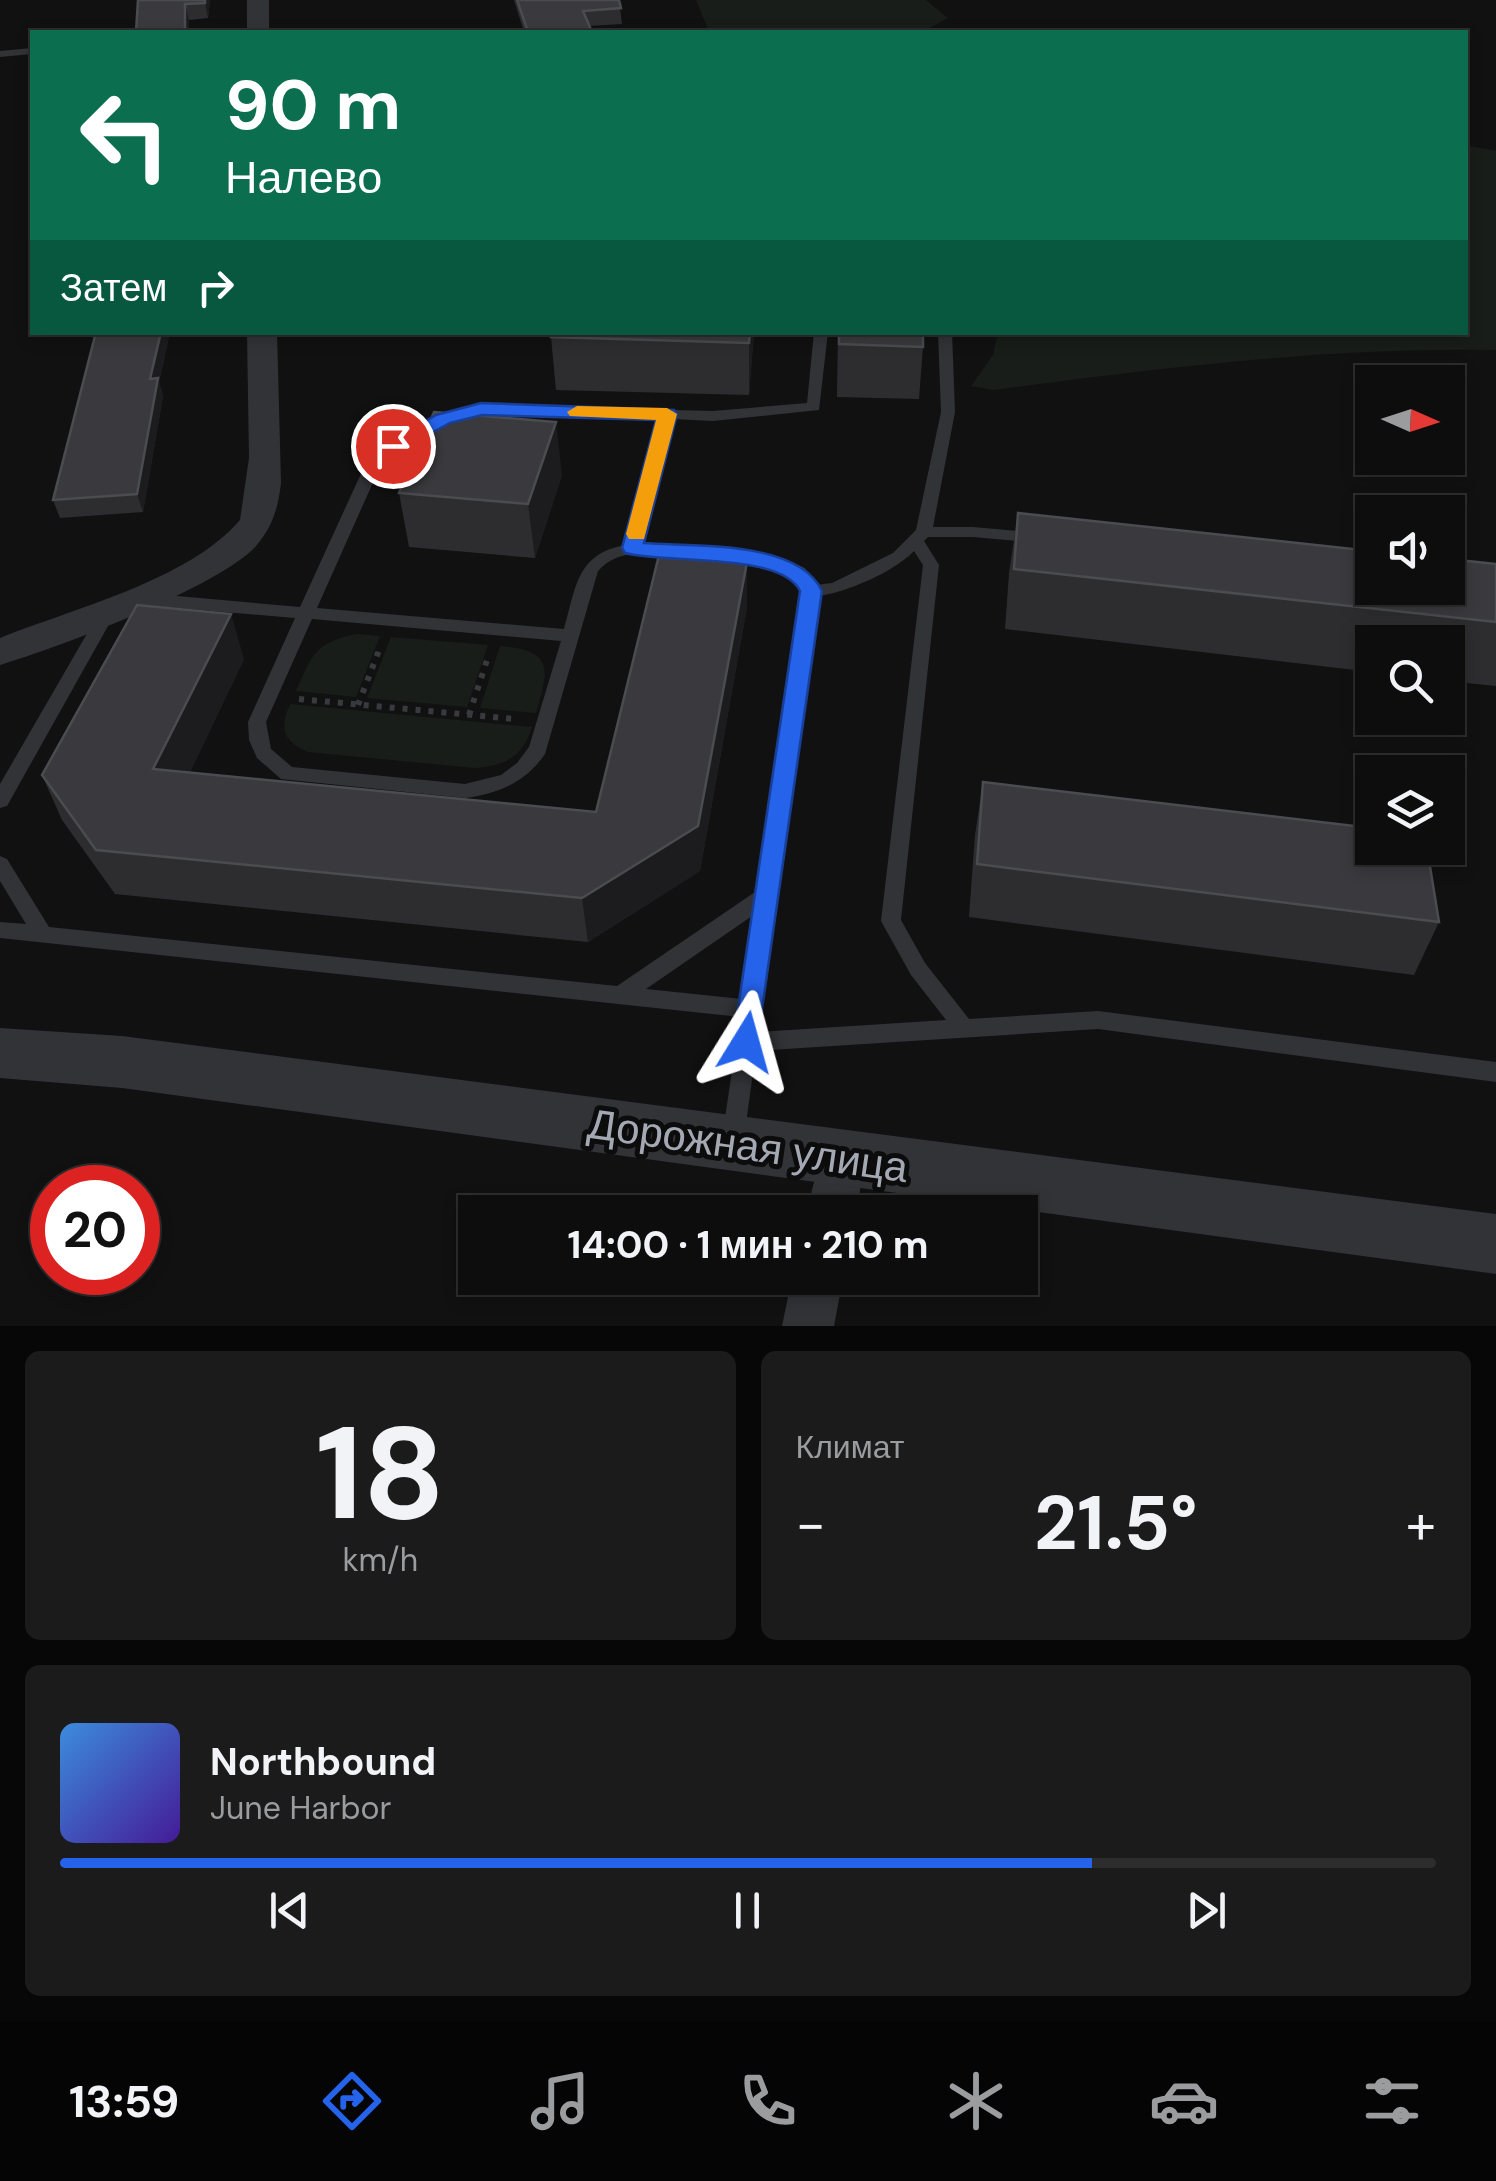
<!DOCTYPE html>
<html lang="ru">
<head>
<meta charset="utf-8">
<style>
	:root { --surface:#0d0d0e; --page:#1b1b1c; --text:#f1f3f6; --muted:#9a9c9e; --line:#2d2d2e; --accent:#2563eb }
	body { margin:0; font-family:"DM Sans",sans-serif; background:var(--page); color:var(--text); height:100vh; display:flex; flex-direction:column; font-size:38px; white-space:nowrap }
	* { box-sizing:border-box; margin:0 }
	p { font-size:32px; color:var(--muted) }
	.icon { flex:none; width:55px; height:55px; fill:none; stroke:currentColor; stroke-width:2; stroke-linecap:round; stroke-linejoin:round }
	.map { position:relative; height:1326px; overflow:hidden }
	.panel { display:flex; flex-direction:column; gap:25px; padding:25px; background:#070708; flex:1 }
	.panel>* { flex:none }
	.top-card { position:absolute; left:30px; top:30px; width:1438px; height:305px; border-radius:0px; box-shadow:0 5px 15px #0003,0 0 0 2px var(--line); background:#0b6e4f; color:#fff; overflow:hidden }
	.needle { width:65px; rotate:93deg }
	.controls { position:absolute; left:1355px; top:365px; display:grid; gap:20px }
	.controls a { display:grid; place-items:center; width:110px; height:110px; border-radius:0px; background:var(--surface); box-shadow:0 5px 15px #0003,0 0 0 2px var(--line); font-size:50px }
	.speed { position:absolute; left:30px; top:1165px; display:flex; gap:20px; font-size:50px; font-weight:700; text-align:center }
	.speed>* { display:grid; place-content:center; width:130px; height:130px; border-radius:50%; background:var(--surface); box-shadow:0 5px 15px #0003,0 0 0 2px var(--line); line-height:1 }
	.speed .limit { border:15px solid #d22; background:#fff; color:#111 }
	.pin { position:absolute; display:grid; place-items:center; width:85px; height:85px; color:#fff; margin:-42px; border:5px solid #fff; border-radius:50%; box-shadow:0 2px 10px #0007 }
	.me { position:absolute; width:110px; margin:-55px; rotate:8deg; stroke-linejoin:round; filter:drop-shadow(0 0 8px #0008) }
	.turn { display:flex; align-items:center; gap:35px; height:210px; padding:0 30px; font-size:45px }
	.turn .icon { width:130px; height:130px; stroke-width:2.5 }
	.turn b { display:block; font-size:70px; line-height:85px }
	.then { display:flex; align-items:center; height:95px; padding:0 30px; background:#0003; gap:20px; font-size:38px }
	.big { font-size:75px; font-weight:700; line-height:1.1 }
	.panel .tile { flex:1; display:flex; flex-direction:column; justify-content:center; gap:15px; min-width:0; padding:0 35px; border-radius:15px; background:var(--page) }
	.panel .dial { align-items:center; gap:0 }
	.dial b { font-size:130px; line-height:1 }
	.song { display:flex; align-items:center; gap:30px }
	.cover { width:120px; height:120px; border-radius:15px; background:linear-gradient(135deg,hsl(210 70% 55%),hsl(260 70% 35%)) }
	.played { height:10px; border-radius:5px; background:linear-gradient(90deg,var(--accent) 75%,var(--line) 75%) }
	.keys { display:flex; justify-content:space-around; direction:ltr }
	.heat { display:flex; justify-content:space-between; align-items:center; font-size:55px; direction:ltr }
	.panel .tiles { flex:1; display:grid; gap:25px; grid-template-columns:1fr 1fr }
	.tile:last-child { grid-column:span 2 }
	.trip { position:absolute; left:458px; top:1195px; width:580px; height:100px; border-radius:0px; background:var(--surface); box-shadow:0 5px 15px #0003,0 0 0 2px var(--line); font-weight:700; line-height:100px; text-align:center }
	.menu { display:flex; height:160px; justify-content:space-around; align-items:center; background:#050506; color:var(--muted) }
	.menu .icon { width:70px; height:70px }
	.menu .active { color:var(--accent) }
	.menu b { font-size:45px; color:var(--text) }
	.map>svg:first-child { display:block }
	.green { fill:#181d19 }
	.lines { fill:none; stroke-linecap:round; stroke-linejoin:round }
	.path { stroke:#383a3e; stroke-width:6; stroke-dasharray:5 8; stroke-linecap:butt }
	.service { fill:#323337; fill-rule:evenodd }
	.minor { fill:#323337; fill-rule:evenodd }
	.tertiary { fill:#323337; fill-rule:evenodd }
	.wall { fill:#2d2d30 }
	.shaded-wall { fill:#1c1c1e }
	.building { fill:#3a3a3e; stroke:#4a4c50; stroke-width:2.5 }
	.route { fill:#2563eb; stroke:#184099; stroke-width:2.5 }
	.slow { fill:#f59e0b }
	.labels { text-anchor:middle; stroke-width:10; stroke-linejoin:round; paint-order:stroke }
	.near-street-label { font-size:42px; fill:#a3a8b2; stroke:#0c0c0d }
</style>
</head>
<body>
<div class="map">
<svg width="1496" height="1326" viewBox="0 0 1496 1326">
	<rect width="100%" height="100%" fill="#111112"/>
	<g class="green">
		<polygon points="696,0 926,0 948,18 922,32 709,32"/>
		<path d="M1465,145L1496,151V350C1328,347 1159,368 993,390L971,386L993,355L998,333L1465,332Z"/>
		<path d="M357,634L380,636L356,697L296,691C312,655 315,642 357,634Z"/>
		<polygon points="391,637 488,645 467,707 367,698"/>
		<path d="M500,646C556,651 548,670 536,713L480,708Z"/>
		<path d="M290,704L532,727C523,756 506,766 475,768L308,752C283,741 279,729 290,704Z"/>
	</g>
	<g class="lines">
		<g class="path">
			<polyline points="299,699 515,719"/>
			<polyline points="358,705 381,645"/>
			<polyline points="469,715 489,654"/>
		</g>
		<g class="service">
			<polygon points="32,48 32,54 0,57 0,51"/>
			<path d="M814,332H828L819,410L713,421L673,419L641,544L779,557L805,568L816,585L832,583L893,553L916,530L941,412L938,332H952L955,412L933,527H973L1039,533L1047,538L1039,543L973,537H928L924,541L939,565L901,920L925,963L969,1019L1098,1011L1496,1062V1082L1098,1029L756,1051L744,1138L741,1145L733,1148L725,1145L722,1138L740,1017L0,938V922L26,924L0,881V856L7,859L49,927L617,986L758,890L803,591L793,576L776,567L632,554C618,556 608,560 598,571L545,754C525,783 499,793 465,798L281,779L257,758L249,740L248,722L295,618L143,605L135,599L143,593L300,607L364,467L388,443L412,427L481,405L713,411L807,403ZM482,414L658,419L625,545C576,554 576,588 564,629L317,608L379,469L398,449L422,433ZM914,551L923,565L881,921L911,975L946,1020L759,1032L819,596C847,592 894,572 914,551ZM312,619L561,641L529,747L517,763L501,775L465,784L292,767L271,749L266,722ZM755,914L742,999L646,989Z"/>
			<polygon points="109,604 117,610 7,806 0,808 0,784 103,606"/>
		</g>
		<g class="minor">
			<rect x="247" y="0" width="22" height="32"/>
			<path d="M247,332H277L281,483C278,508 273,526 256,546C219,587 57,648 0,665V638C72,609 189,580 240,520L249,458Z"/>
			<polygon points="842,1136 859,1142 866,1158 856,1212 806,1212 825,1142"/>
			<polygon points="792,1278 843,1278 834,1326 782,1326"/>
		</g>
		<polygon class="tertiary" points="0,1028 122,1036 1496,1214 1496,1274 122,1088 0,1078"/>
	</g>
	<g class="wall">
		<polygon points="138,0 210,0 208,18 189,20"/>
		<polygon points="514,0 619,0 622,24 589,26 592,32 524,32"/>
		<polygon points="93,332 170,332 159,382 163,396 143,512 60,518 53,500 95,339"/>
		<polygon points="754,332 749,395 556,390 551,337"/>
		<polygon points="838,332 923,332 923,347 919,399 837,397"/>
		<polygon points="562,475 535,558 409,547 399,493"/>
		<polygon points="1018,513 1496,564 1496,686 1448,681 1448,642 1372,642 1372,672 1005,629 1009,573"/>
		<polygon points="747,562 747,607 700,871 588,942 115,894 62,820 42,775 244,659 190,772 596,812"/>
		<polygon points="983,782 1439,922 1414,975 969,917 975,835"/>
	</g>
	<g class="shaded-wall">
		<polygon points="205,0 210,0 208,18 205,3"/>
		<polygon points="185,4 189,20 189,32 185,32"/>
		<polygon points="161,332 170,332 159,382 163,396 143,512 137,494 150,379"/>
		<polygon points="750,332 754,332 749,395 749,343"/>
		<polygon points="556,422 562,475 535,558 528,504"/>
		<polygon points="747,562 747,607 700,871 588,942 582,898"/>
		<polygon points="231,614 244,659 170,814 153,769"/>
	</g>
	<g class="building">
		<polygon points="138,0 205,0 205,3 185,4 185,32 136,32"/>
		<polygon points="517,0 619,0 621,8 583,11 592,32 528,32"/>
		<polygon points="96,332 161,332 150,379 158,378 137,494 53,500"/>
		<polygon points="552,332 750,332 749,343 551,337"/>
		<polygon points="839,332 923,332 923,347 839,344"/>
		<polygon points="434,412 556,422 528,504 399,493"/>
		<polygon points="1018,513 1372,551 1372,588 1448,588 1448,559 1496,564 1496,622 1014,569"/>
		<polygon points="659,555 747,562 698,826 582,898 96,850 42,775 137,605 231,614 153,769 596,812"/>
		<polygon points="983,782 1372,828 1372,848 1427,848 1439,922 977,864"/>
	</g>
	<path class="route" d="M481,403L674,410L677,414L644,543C695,547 798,540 822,591L756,1051L746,1055L737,1051L733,1042L800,591C781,552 665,564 625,553L622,548L656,420L482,415L450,423L400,450H386L383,446L436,415Z"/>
	<polygon class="slow" points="577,406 667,408 677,414 644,539 629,539 626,534 656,420 570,416 567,412"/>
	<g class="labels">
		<g class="near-street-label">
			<text transform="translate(748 1145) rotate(8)" y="15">Дорожная улица</text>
		</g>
	</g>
</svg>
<div class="controls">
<a><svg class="needle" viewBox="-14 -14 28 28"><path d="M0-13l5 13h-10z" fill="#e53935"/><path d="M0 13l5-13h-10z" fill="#9a9c9e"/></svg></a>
<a><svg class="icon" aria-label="sound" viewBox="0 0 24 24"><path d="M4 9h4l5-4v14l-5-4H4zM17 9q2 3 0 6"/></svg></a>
<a><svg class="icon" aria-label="search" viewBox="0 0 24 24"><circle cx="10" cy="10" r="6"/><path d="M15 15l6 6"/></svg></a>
<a><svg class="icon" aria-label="layers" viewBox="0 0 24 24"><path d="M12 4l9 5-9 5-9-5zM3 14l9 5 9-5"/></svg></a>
</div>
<div class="speed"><div class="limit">20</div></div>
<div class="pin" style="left:393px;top:446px;background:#d93025"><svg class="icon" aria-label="arrive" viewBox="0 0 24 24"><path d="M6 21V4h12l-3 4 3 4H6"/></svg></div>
<svg class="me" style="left:746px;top:1042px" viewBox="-20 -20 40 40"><path d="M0-17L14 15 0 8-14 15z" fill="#2563eb" stroke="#fff" stroke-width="4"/></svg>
<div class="trip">14:00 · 1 мин · 210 m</div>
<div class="top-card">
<div class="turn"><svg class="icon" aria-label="left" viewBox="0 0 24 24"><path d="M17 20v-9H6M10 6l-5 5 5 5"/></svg><div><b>90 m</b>Налево</div></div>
<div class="then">Затем<svg class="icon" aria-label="right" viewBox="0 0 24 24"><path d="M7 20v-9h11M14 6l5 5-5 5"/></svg></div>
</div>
</div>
<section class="panel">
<div class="tiles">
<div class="tile dial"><b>18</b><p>km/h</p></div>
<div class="tile"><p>Климат</p>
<div class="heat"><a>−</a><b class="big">21.5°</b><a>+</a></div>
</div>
<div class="tile">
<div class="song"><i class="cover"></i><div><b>Northbound</b><p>June Harbor</p></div></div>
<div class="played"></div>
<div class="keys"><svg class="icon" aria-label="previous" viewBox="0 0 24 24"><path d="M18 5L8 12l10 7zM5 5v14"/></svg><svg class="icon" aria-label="pause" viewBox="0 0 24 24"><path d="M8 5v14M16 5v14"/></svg><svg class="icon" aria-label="next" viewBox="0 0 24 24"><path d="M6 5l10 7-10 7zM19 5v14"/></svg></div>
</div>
</div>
</section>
<nav class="menu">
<b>13:59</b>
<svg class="icon active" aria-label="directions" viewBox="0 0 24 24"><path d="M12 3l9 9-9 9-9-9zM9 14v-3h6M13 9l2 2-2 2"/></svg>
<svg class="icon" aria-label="music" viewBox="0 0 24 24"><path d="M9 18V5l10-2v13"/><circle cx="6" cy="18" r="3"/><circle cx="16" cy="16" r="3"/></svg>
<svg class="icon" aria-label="phone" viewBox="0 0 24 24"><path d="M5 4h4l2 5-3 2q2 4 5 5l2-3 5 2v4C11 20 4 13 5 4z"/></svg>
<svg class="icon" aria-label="climate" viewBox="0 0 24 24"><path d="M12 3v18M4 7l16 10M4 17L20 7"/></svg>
<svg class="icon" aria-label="car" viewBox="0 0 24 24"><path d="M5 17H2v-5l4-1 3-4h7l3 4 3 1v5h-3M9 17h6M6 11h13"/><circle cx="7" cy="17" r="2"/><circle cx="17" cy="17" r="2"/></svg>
<svg class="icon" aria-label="filters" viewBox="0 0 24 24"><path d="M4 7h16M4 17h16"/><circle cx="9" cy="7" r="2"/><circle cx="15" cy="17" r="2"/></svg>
</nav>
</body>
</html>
